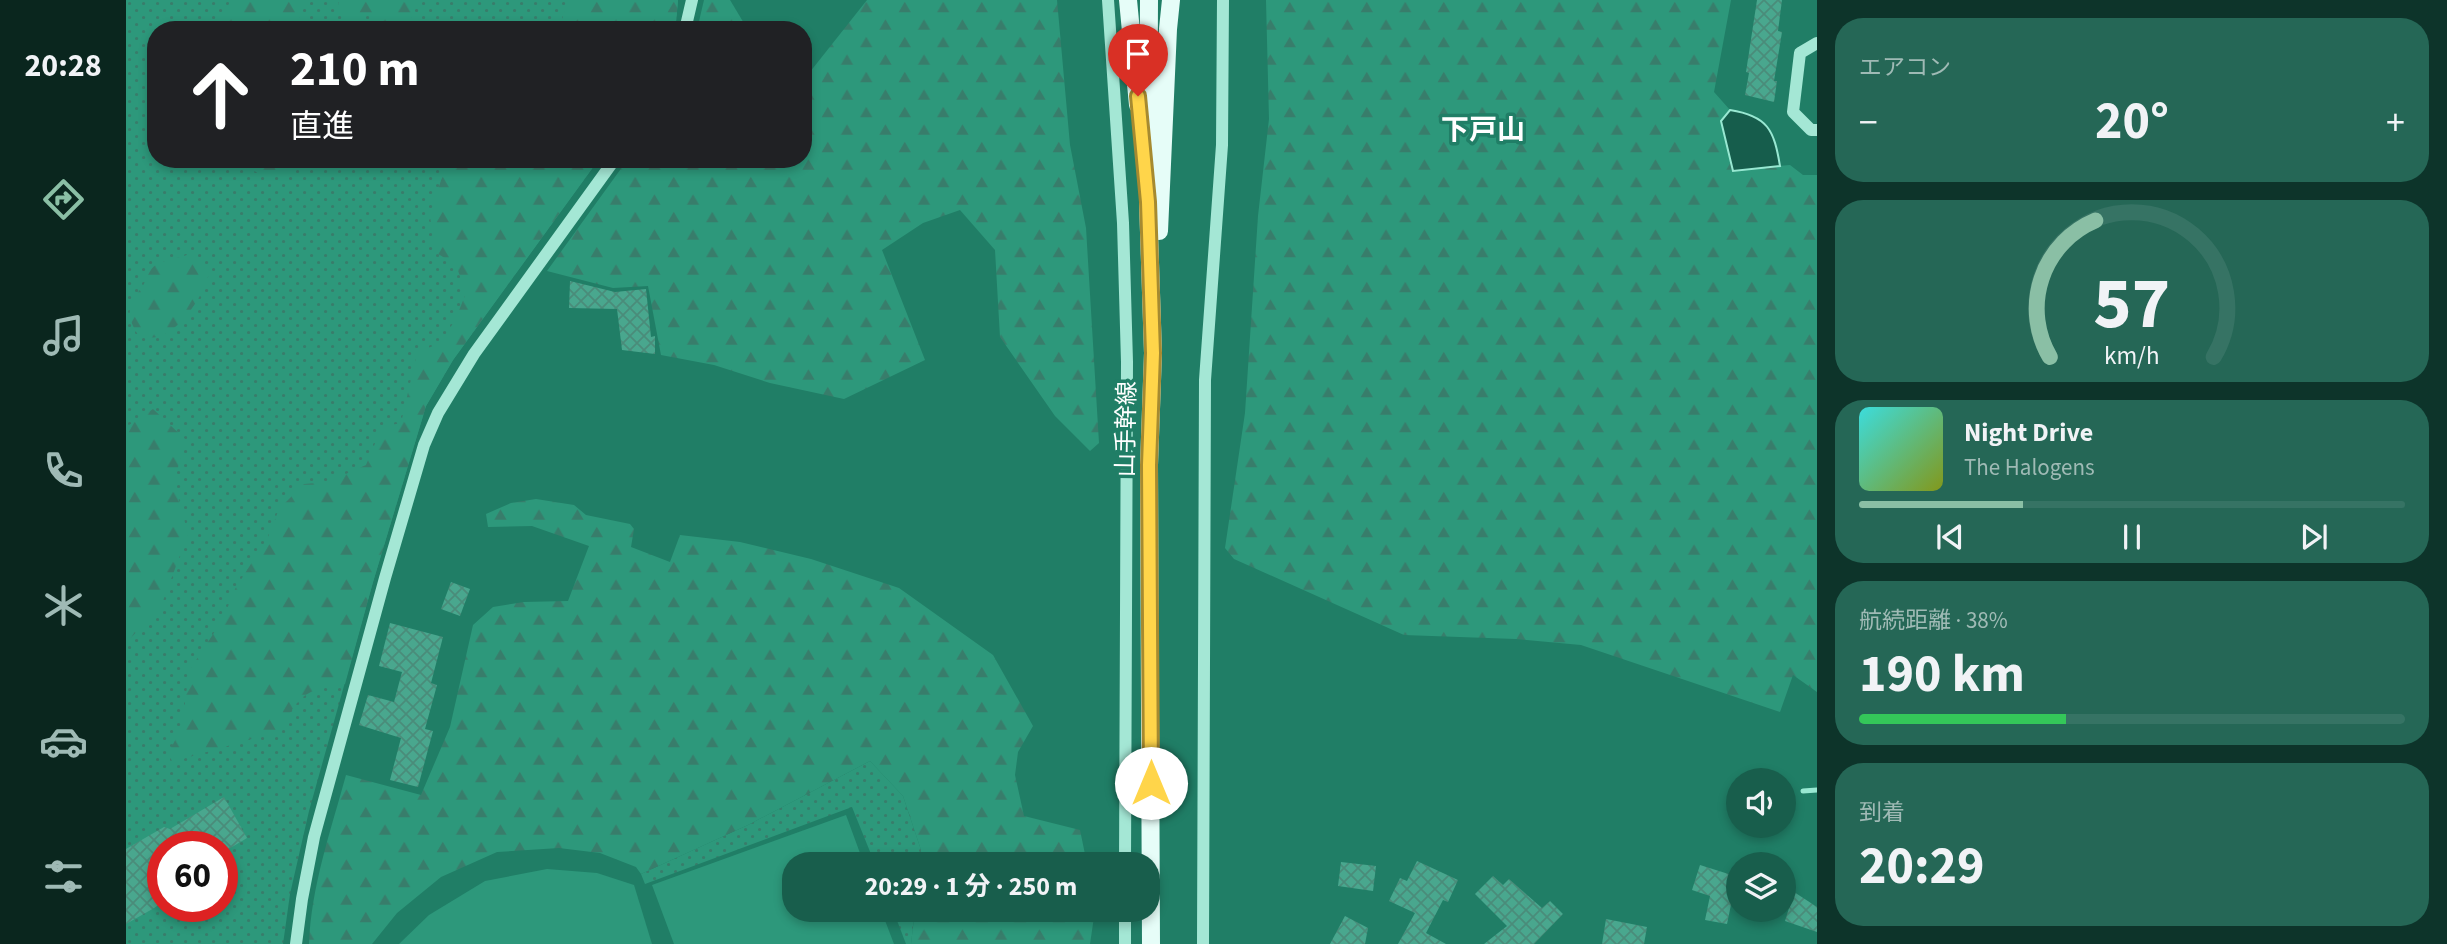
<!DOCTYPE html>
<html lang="ja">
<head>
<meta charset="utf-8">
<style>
	:root { --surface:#185e4c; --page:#256756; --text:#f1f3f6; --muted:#9fbab5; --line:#367364; --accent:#8abfa5 }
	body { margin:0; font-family:"Source Sans 3","Noto Sans JP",sans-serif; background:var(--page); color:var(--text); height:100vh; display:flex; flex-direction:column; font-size:26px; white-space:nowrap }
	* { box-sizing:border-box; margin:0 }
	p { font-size:23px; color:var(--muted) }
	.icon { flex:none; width:38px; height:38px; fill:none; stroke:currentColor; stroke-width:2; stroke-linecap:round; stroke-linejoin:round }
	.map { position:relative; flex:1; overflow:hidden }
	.details { display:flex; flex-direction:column; gap:18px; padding:18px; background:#0d342a; width:630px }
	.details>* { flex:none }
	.top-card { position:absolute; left:21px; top:21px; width:665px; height:147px; border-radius:28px; box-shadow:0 4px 10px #0003; background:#202124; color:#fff; overflow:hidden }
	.buttons { position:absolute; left:1600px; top:768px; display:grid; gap:14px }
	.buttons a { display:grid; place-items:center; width:70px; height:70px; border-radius:50%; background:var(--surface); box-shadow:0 4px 10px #0003; font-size:35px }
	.speed { position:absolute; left:21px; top:831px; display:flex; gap:14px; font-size:35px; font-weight:700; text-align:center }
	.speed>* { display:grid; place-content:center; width:91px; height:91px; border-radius:50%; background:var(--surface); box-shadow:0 4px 10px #0003; line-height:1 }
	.speed .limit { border:10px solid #d22; background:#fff; color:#111 }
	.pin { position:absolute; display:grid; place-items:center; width:60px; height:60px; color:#fff; margin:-72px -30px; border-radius:50% 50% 50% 0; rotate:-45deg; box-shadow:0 0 7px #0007 }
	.pin .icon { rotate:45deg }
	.me { position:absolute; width:77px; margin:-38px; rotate:0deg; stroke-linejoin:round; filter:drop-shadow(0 0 5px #0008) }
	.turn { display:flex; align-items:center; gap:24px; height:147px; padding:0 28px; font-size:32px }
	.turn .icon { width:91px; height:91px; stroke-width:2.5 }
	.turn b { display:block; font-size:49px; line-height:60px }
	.big { font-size:52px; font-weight:700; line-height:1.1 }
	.details .card { flex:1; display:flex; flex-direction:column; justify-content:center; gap:10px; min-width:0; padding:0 24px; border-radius:28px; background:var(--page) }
	.details .dial { align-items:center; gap:0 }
	.dial svg { height:182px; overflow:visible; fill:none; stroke:var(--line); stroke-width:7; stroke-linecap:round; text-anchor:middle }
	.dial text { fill:var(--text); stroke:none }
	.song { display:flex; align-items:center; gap:21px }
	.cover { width:84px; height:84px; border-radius:10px; background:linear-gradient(135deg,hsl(180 70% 55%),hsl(70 70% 35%)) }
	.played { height:7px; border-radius:4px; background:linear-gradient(90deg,var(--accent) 30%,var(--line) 30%) }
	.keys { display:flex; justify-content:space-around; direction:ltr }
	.heat { display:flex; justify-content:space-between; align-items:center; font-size:38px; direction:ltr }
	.charge { height:10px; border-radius:5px; background:linear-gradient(90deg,#34c759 38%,var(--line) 0) }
	.trip { position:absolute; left:656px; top:852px; width:378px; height:70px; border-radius:28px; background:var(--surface); box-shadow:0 4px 10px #0003; font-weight:700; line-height:70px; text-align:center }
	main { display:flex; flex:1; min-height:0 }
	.tabs { display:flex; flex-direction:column; width:126px; justify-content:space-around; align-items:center; background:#0a261e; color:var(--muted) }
	.tabs .icon { width:49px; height:49px }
	.tabs .selected { color:var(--accent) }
	.tabs b { font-size:32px; color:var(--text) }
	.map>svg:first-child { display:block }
	.grass { fill:url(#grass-dots); fill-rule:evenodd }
	.forest { fill:url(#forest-firs) }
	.pitch { fill:#2d987b }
	.water { fill:#165d4c; stroke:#98e8d2; stroke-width:2 }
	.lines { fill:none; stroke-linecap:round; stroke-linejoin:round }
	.stream { stroke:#98e8d2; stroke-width:5 }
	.building { fill:url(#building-cross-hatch) }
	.minor { stroke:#a4e7d5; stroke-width:12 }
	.major { stroke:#e6fdf8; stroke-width:18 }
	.route-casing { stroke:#a68a30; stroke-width:18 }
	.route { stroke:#ffd54a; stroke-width:12 }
	.labels { text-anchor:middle; stroke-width:7; stroke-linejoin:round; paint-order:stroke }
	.street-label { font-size:24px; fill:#fff; stroke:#207e66 }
	.quarter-label { font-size:28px; font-weight:bold; fill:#fff; stroke:#207e66 }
</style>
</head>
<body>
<main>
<nav class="tabs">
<b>20:28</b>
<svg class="icon selected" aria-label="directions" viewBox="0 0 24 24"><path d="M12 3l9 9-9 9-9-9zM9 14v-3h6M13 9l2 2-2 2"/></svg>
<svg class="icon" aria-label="music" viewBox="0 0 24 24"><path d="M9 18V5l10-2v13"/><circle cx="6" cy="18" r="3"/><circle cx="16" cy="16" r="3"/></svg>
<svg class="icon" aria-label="phone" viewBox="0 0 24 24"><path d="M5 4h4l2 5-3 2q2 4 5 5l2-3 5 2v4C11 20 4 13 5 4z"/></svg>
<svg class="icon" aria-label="climate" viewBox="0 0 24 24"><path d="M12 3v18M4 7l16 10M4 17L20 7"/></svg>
<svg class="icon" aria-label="car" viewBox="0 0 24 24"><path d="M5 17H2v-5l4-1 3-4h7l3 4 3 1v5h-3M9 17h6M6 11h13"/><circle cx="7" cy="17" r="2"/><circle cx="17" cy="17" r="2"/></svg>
<svg class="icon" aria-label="filters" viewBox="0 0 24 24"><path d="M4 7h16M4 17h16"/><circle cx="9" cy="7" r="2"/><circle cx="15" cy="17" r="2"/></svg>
</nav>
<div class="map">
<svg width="1691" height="944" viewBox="0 0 1691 944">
	<defs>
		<pattern id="grass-dots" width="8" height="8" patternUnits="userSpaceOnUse" patternTransform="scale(1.75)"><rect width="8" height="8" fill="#2d987b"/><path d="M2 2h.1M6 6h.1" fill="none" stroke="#387d6b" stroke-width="1.8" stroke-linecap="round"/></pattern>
		<pattern id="forest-firs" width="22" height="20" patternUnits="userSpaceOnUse" patternTransform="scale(1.75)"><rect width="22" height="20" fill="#2d987b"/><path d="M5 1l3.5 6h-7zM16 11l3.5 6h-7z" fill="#387d6b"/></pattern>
		<pattern id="building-cross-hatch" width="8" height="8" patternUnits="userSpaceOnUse" patternTransform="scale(1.75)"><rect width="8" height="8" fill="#49a78e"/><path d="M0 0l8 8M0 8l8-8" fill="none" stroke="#4a8c7a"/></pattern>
	</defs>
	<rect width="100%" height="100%" fill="#207e66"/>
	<g class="grass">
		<path d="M0,0H552L550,22L547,30H30V159H473L327,360L300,406L247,582L183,811L164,894L157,944H0ZM37,847H96V906H37Z"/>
		<polygon points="744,761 777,796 795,850 794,864 749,864 726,807 519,884 515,874 622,825"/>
		<polygon points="767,910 789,910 785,944 780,944"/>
	</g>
	<g class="forest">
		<polygon points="104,0 175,0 172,30 95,30"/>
		<polygon points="214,0 290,0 282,30 249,30 242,13 232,23 222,19 212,4"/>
		<polygon points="443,0 552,0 550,22 547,30 432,30"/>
		<polygon points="578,0 604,0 622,30 571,30"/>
		<polygon points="741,0 931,0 944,145 960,228 973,443 964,451 929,416 874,337 869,250 834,210 797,223 756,250 799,360 718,399 644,383 588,365 535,355 522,286 487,288 421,271 502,159 677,159 677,77 680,77"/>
		<polygon points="1140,0 1605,0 1588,92 1604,110 1596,121 1607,170 1664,165 1677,175 1691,175 1691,692 1667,675 1654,712 1455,645 1390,639 1278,635 1108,559 1099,548 1119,413 1132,216 1143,119"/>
		<path d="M119,159H175L160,174C143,175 126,178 119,159Z"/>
		<path d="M325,159H473L327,360L300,406L247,582L219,684C176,690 175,695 153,731L46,762L43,752L56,727L63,671L97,619L109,589L142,537L153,509L178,484L202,482L240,465L256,427L275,423L291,353L316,342L330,318L340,293L330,265L309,252L304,216L320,164Z"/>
		<path d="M64,254L75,260L83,272C80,293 53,333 31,337C26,338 19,337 14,338C0,316 0,308 16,287C22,279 21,270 31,264C41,259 54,258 64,254Z"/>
		<polygon points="27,409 60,440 48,481 62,534 35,606 0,643 0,427"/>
		<path d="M410,499L448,505L460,515L504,524L508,529L505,547L544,562L554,535L614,542L685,559L773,588L867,655L907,726L892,752L889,775L898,816L954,830L961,864H794L795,850L777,796L744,761L622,825L515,874L510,867L474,853L433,848L371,852L315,877L271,913L246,944H183C185,887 205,830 220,775L295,795L324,727L347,625L367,607L398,602L442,601L463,546L406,526L362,527L360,514L385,503Z"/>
		<polygon points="789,910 969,910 964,944 785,944"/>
	</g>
	<g class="pitch">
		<polygon points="720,815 738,864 668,864 668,910 755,910 768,944 548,944 526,885"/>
		<polygon points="421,869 471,873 508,885 526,944 273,944 303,915 359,881"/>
	</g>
	<path class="water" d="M1604,110C1642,116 1648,130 1654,166L1607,171L1595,121Z"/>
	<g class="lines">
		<polyline class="stream" points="1677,791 1691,790"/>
	</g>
	<g class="building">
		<polygon points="1631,0 1656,0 1652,31 1656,32 1648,81 1651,81 1648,102 1619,95 1623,73 1620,72"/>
		<polygon points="444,281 489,292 520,289 525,337 529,336 529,354 496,350 491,309 443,308"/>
		<polygon points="325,582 344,589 334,616 315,609"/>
		<polygon points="264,623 317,637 305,683 311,685 299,729 307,731 292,787 264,780 275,738 233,725 242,695 268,702 276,672 253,666"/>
		<polygon points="98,797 121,838 96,853 96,847 37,847 37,903 0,924 0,849 38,827 44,829"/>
		<polygon points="1291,861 1332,880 1322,902 1317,900 1300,933 1320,944 1272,944 1289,913 1263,901 1274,878 1281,881"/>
		<polygon points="1215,862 1250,866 1247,891 1212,886"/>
		<polygon points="1574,865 1612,877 1612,902 1606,900 1601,924 1579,920 1584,896 1566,890"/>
		<polygon points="1367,876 1377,885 1383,879 1416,908 1424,901 1437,914 1408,944 1358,944 1381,926 1349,894"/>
		<polygon points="1668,892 1691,907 1691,932 1659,921"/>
		<polygon points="1219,916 1242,928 1239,944 1204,944"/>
		<polygon points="1480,919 1521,927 1518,944 1476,944"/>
	</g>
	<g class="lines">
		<g class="minor">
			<polyline points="982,0 997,223 1001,362 999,864"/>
			<polyline points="559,30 566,0"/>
			<polyline points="1691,43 1674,53 1667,112 1685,130 1691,130"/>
			<polyline points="170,944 176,899 188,837 259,578 298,445 312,413 348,354 489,159"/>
			<polyline points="999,944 999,910"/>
			<polyline points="1077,944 1079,380 1096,145 1097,0"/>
		</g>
		<g class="major">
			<polyline points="1002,0 1012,105"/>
			<polyline points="1023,0 1022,202 1027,353 1023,465 1025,944"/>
			<polyline points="1033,231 1042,29 1045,0"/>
		</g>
	</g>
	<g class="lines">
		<defs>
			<polyline id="route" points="1012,96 1022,202 1027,353 1023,465 1025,783"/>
		</defs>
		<use href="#route" class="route-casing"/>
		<use href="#route" class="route"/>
	</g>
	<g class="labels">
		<g class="street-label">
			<text transform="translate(1000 429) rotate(-89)" y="8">山手幹線</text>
		</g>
		<g class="quarter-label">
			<text x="1357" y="139">下戸山</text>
		</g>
	</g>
</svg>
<div class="buttons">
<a><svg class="icon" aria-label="sound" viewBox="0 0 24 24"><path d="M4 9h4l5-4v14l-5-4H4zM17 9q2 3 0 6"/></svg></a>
<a><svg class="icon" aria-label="layers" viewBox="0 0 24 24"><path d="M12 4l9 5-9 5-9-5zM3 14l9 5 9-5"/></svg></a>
</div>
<div class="speed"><div class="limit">60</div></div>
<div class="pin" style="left:1012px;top:96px;background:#d93025"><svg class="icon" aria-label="arrive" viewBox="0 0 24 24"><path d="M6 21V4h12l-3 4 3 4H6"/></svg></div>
<svg class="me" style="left:1025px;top:783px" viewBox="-20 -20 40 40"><circle r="19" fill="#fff"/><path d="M0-13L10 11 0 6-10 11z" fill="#ffd54a"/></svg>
<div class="trip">20:29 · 1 分 · 250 m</div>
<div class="top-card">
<div class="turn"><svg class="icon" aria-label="ahead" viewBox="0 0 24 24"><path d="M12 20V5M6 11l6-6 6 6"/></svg><div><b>210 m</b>直進</div></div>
</div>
</div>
<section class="details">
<div class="card"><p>エアコン</p>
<div class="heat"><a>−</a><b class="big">20°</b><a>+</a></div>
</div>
<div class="card dial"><svg viewBox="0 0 100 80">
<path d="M14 69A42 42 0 1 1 86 69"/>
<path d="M14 69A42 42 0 0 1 34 9" stroke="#8abfa5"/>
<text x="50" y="56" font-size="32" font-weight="700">57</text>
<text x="50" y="72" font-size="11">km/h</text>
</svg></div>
<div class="card">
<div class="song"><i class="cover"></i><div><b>Night Drive</b><p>The Halogens</p></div></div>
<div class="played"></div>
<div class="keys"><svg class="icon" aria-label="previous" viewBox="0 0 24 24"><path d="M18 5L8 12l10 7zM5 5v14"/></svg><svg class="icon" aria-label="pause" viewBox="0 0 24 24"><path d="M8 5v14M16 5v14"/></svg><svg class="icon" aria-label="next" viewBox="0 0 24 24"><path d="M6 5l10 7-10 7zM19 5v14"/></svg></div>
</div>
<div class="card"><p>航続距離 · 38%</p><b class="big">190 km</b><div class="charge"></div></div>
<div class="card"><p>到着</p><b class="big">20:29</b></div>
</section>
</main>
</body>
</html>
